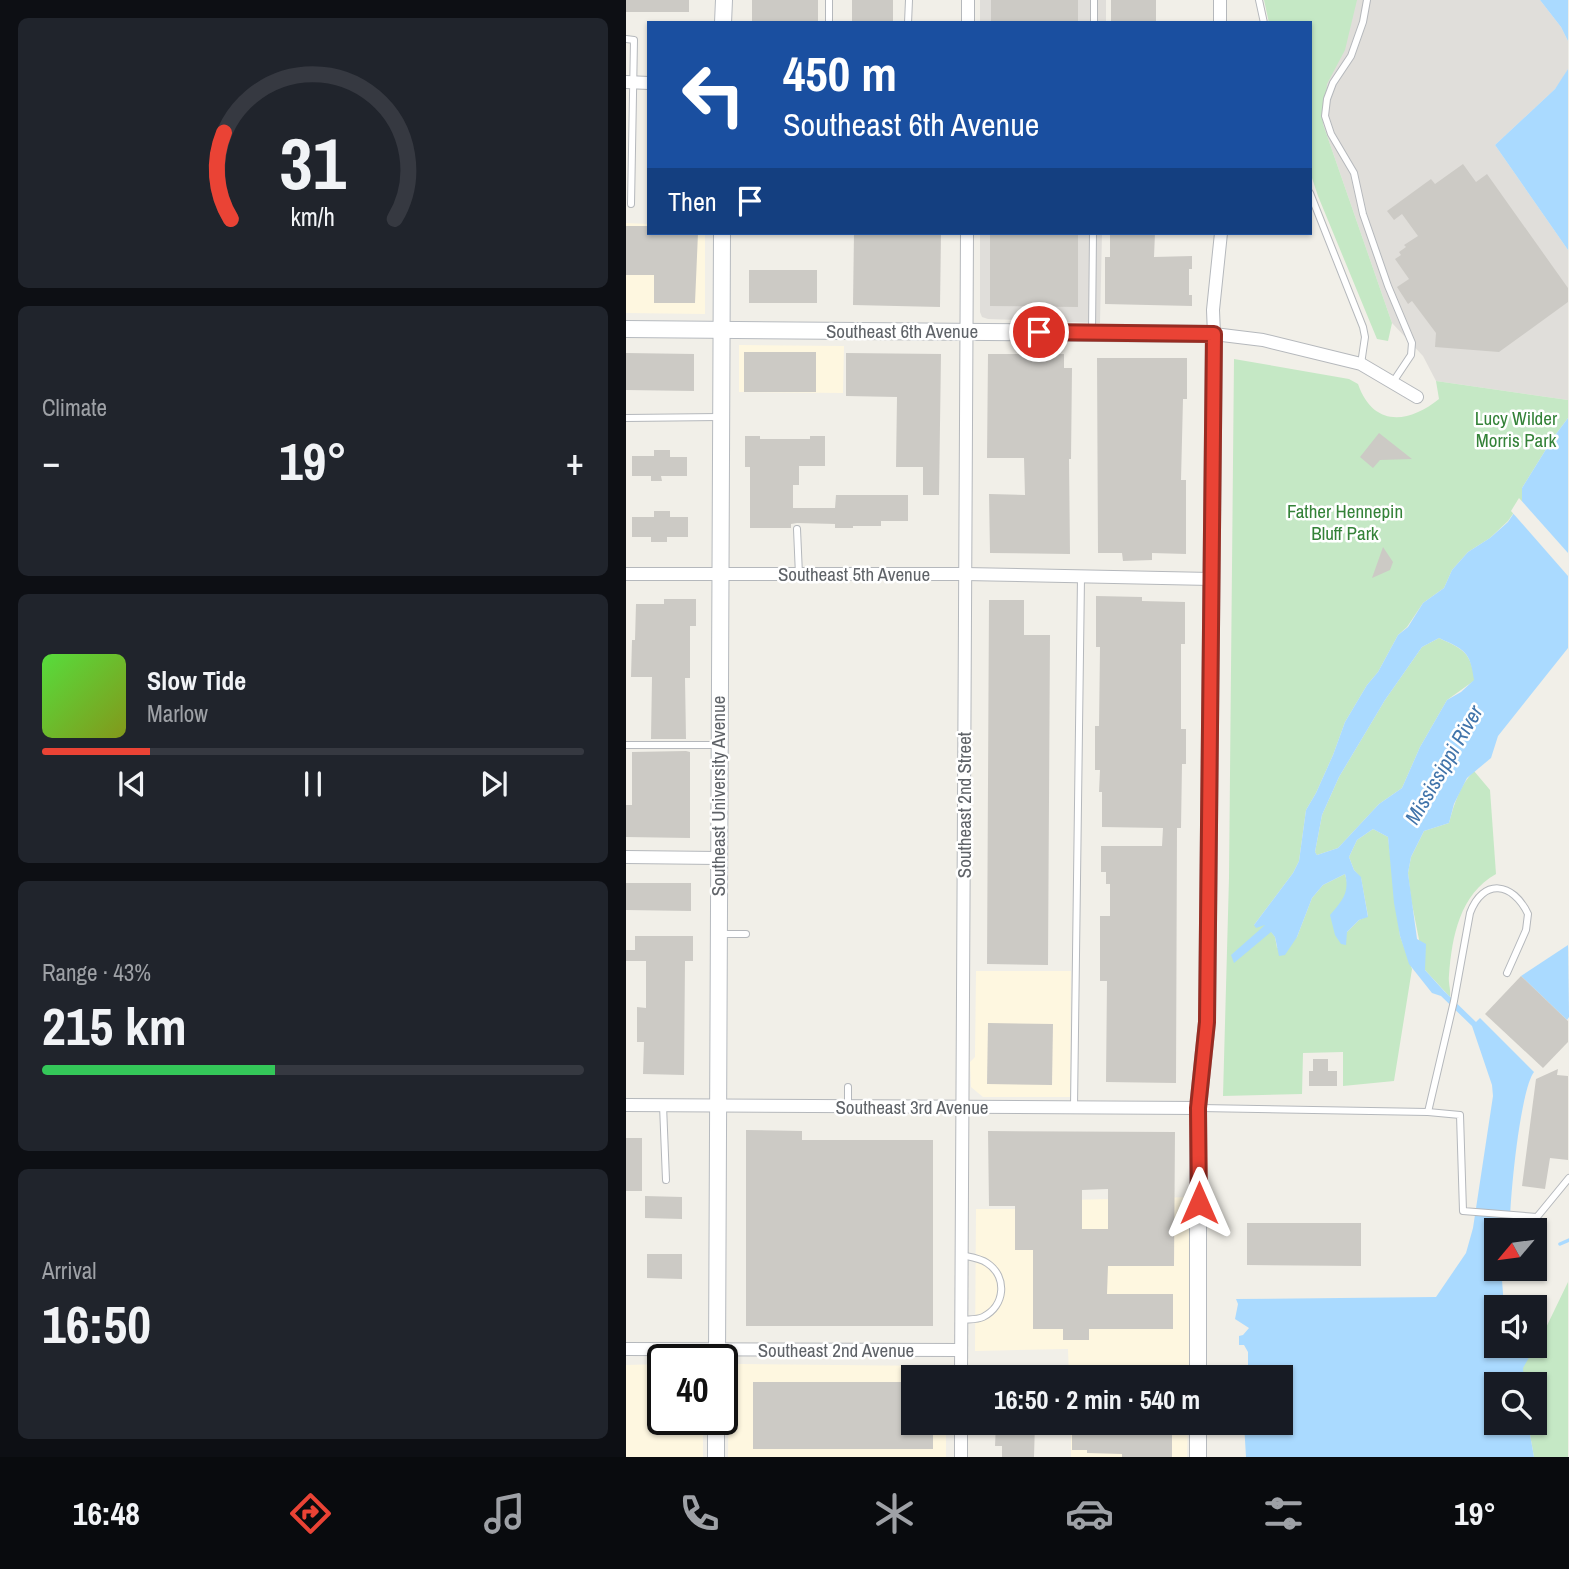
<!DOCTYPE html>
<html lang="en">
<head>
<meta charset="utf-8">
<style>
	:root { --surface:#171b24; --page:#20242c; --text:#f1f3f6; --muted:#9ea1a6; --line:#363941; --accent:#ea4335 }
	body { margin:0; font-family:"Archivo Narrow",sans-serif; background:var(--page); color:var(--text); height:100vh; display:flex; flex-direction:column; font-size:26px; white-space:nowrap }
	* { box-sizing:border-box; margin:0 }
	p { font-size:23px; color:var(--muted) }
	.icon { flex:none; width:38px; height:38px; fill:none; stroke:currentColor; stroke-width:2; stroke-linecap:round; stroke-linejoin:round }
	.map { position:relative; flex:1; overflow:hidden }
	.panel { display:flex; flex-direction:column; gap:18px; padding:18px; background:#0d0f14; width:626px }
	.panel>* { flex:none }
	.guide { position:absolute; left:21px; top:21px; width:665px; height:214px; border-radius:0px; box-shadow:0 2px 5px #0004; background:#1a4fa0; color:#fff; overflow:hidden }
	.needle { width:46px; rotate:241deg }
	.buttons { position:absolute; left:858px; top:1218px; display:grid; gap:14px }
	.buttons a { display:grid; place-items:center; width:63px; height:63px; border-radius:0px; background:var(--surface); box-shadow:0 2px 5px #0004; font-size:35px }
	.speed { position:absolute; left:21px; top:1344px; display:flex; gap:14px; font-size:35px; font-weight:700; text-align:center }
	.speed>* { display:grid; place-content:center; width:91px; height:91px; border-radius:50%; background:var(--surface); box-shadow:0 2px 5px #0004; line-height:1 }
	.speed .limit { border:4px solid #111; border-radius:10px; background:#fff; color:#111 }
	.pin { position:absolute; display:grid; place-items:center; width:60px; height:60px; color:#fff; margin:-30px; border:4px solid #fff; border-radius:50%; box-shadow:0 2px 7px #0007 }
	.me { position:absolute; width:77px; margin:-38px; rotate:0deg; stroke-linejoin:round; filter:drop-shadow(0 0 5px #0008) }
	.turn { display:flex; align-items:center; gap:24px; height:147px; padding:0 21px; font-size:32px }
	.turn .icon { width:91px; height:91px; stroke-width:2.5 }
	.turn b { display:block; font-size:49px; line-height:60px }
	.then { display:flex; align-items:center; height:66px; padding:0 21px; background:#0003; gap:14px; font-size:26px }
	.big { font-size:52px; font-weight:700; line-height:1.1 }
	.panel .tile { flex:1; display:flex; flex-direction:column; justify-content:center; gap:10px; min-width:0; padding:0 24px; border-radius:10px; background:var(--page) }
	.panel .dial { align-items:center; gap:0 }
	.dial svg { height:182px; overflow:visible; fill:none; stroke:var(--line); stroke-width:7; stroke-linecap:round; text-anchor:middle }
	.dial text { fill:var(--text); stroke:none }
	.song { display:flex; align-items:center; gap:21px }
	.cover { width:84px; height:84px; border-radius:10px; background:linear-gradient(135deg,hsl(110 70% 55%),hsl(70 70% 35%)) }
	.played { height:7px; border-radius:4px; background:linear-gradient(90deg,var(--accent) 20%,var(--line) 20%) }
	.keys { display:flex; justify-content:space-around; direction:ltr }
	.heat { display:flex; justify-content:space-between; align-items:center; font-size:38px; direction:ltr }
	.charge { height:10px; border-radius:5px; background:linear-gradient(90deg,#34c759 43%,var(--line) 0) }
	.trip { position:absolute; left:275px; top:1365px; width:392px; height:70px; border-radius:0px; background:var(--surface); box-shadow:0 2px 5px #0004; font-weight:700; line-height:70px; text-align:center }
	.dock { display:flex; height:112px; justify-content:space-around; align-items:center; background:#090b0e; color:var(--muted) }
	.dock .icon { width:49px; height:49px }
	.dock .current { color:var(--accent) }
	.dock b { font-size:32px; color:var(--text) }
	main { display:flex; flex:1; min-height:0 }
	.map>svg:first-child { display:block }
	.commercial { fill:#fef7e0 }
	.industrial { fill:#e0deda }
	.green { fill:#c5e8c5 }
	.water { fill:#aadaff; fill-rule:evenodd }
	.pier { fill:#f1efe8 }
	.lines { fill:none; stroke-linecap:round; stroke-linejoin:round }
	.stream { stroke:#aadaff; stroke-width:3.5 }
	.building { fill:#cccac5; fill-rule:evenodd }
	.lane-casing { stroke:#b5b8bc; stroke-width:8 }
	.street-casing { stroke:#b5b8bc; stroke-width:14 }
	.secondary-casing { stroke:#b6babf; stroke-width:18 }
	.lane { stroke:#fff; stroke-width:6 }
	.street { stroke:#fff; stroke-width:12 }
	.secondary { stroke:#fff; stroke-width:16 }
	.route-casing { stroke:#982c22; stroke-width:18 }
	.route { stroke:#ea4335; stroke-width:12 }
	.labels { text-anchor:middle; stroke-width:5; stroke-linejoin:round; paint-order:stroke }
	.street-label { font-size:19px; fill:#5f6368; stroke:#fff }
	.park-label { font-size:19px; fill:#348238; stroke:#fff }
	.water-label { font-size:21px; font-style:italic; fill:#4174aa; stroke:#fff }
</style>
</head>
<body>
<main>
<section class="panel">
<div class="tile dial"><svg viewBox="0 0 100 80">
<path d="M14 69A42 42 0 1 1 86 69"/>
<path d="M14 69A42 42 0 0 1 11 31" stroke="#ea4335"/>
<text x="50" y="56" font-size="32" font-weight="700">31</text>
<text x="50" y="72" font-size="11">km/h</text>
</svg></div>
<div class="tile"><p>Climate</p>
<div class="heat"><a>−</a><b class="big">19°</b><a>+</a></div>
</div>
<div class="tile">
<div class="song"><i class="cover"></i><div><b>Slow Tide</b><p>Marlow</p></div></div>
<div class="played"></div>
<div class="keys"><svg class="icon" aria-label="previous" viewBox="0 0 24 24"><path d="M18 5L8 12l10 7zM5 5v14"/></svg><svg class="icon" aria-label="pause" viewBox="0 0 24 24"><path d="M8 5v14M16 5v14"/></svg><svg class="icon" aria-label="next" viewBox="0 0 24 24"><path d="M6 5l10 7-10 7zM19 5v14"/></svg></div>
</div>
<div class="tile"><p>Range · 43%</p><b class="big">215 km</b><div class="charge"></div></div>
<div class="tile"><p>Arrival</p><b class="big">16:50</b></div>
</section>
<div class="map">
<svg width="943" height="1457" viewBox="0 0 943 1457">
	<rect width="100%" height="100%" fill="#f1efe8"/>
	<g class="commercial">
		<polygon points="0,223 23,224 23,233 79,233 79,314 0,313"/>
		<polygon points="113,345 218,346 217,393 113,392"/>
		<polygon points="350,971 445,971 444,1097 357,1097 345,1087 344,1062 349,1057"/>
		<polygon points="566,1197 563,1377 443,1377 442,1349 349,1351 350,1209 401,1209 402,1201"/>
		<polygon points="37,1364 37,1419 77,1419 77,1457 0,1457 0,1365"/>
		<polygon points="113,1364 311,1366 319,1373 319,1377 287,1377 287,1423 320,1423 320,1457 102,1457 103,1371 107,1365"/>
		<polygon points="445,1423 562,1423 561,1457 445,1457"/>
	</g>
	<g class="industrial">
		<rect x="354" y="0" width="126" height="23"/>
		<polygon points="673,0 914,0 935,27 942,41 942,69 938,77 929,89 869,145 942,250 942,400 810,381 797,356 766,323 697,124 684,23"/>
		<polygon points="354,233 476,233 474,323 362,319 356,317 354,312"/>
	</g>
	<g class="green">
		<polygon points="638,0 731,0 719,50 701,84 697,124 766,323 762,341 751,339 692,196 684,172 684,23 643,23"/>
		<path d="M608,359L723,379L732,384C747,427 782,424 813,399L810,381L942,400V418L927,438L896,488V501L882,521L864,538L842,552L826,570L818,588L797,603L781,627L772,635L752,672L741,685L719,722L707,755L690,793L680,810L673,861L667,873L628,925L639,923L649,937L651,948L671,937L686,898L697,885L719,874L722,886L718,900L721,932L733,920L742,916L735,878L728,870L723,857L731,840L747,829L762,837L774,936L786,969L768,1081L717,1086V1052L677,1053L676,1094L597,1096L603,878Z"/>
		<path d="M813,638C838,650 844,651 849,680L821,700L794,747L776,788L753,804L712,848L691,855L689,852L696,815L713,777L759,700L796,647Z"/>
		<path d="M848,771L864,790L870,874C834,894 826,936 823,975C822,983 825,990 824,997L799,970L785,899L782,873L785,857L798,831L823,823C828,804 834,785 848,771Z"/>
		<polygon points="942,1282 942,1457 908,1457 902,1423 908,1423 908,1384 898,1384 895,1346 908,1346 908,1331 912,1339 915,1338"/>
	</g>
	<g class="water">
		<polygon points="914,0 942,0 942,41 935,27"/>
		<polygon points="942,69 942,250 869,145 929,89"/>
		<path d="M942,418V648L872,736L865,758L841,778L828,804L823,823L798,831L785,857L782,873L791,939L800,944L799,970L818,991L850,1022L854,1018L908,1072C894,1090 883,1204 884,1230H870V1269H879V1277L876,1280L878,1307H870V1346H895L905,1354L897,1368L898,1384H870V1423H902L908,1457H620L618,1423H654V1377H622V1352L618,1345H613V1336L617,1335L623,1328L609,1319L612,1304L610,1299L810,1297L840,1253L847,1228L867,1096L866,1085L846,1026L815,996L806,993L783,964L774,936L768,903L762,837L747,829L731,840L723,857L728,870L735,877L742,917L733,920L721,932L720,945L715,944L709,935L704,915C716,901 724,893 719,874L697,885L686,898L671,937L659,955L653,956L649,937L645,932L608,963L605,955L639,925L630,928L628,925L667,873L673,861L680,810L690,793L707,755L719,722L741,685L752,672L772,635L782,627L797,603L818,588L826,570L842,552L864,538L882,522L896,501V488L927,438ZM813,638C839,650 844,651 848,680L835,692L821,700L794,747L776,788L753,804L712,848L691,855L689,852L696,815L713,777L759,700L796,647Z"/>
		<polygon points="942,945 943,1017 941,1020 895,976"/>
	</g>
	<polygon class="pier" points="893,498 942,553 942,576 885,511"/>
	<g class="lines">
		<polyline class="stream" points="934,1244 943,1240"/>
	</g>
	<g class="building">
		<rect x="0" y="0" width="63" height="12"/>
		<rect x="126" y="0" width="66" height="23"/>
		<rect x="226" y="0" width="41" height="23"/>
		<rect x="365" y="0" width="87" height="23"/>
		<rect x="485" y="0" width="45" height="23"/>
		<polygon points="837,164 850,182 861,174 942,288 942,302 873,352 809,347 810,333 786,301 782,304 771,287 783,279 769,259 775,255 773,252 780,247 778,245 792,236 776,214 768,220 761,211 805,179 809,184"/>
		<polygon points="0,226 23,226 23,233 72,233 69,303 28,303 28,275 0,275"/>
		<polygon points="228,233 315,234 314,307 227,305"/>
		<polygon points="364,233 452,233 452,307 364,306"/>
		<polygon points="484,233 529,233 528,257 566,256 566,269 563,269 563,295 566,295 566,306 479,304 479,257 484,257"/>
		<rect x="123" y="270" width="68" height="33"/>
		<rect x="118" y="352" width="72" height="40"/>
		<polygon points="0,353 68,354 68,391 0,390"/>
		<polygon points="220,353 315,354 313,495 297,495 297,467 270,467 271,397 220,396"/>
		<polygon points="362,354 438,354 438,368 446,368 445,459 443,459 444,554 364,553 363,494 399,495 398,458 361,458"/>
		<polygon points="471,358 561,358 561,399 557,399 555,480 560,480 560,554 526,553 526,560 497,561 496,553 472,553"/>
		<polygon points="753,433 786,459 754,460 747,468 734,457"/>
		<polygon points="119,436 134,436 134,439 184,439 184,436 199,436 199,466 173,466 173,485 167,485 167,508 209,508 210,495 282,495 282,521 255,521 255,526 227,526 227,528 209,528 209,524 171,523 165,524 165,528 124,528 124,467 119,467"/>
		<polygon points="28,450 44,450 44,457 61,457 61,476 35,476 36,481 25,481 25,476 6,476 6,456 28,456"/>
		<polygon points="28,511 44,511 44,517 62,517 62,537 41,537 41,542 25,542 25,537 6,537 6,517 28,517"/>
		<polygon points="757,547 767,562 764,570 746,578"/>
		<polygon points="470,596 516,597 516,601 559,602 559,644 555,644 555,729 560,729 560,764 556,764 555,828 551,828 550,1083 480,1082 481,981 474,981 474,916 484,916 484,884 480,884 480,872 475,872 475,846 536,846 537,828 476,827 476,792 473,792 474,770 469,770 469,726 473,726 474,647 470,647"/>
		<polygon points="38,599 70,599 70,626 64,626 64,678 59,678 60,739 25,739 26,677 5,677 6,640 9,640 10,604 38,604"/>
		<polygon points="363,600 398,600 398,635 424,635 422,965 361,964"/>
		<polygon points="60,751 64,752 64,838 0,837 0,805 6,805 6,752"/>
		<polygon points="0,883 65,883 65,911 0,910"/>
		<polygon points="9,936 67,936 67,961 59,961 58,1075 17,1074 18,1042 11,1042 11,1007 20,1008 20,961 0,961 0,950 9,950"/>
		<polygon points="895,976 942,1021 942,1042 917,1068 859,1014"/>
		<polygon points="362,1023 427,1024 426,1085 361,1084"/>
		<polygon points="687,1059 702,1059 702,1071 711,1071 711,1086 683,1086 683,1071 687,1071"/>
		<polygon points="932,1069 931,1075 942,1076 942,1160 924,1158 919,1189 896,1186 910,1079"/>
		<polygon points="120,1130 176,1131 176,1140 307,1140 307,1326 120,1326"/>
		<path d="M362,1131L549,1132L548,1266H482L481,1294H547V1329H463V1340H437V1329H407V1250H389V1206H363ZM482,1189V1229H456V1190Z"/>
		<rect x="0" y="1138" width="16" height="53"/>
		<polygon points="19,1196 56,1197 56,1219 19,1218"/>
		<polygon points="621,1223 735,1223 735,1266 621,1265"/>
		<polygon points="21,1254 56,1254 56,1279 21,1278"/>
		<polygon points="127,1382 287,1382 287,1423 307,1423 307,1449 127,1449"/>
		<polygon points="370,1423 409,1423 408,1457 376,1457 376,1446 369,1446"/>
		<polygon points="457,1423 546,1423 546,1457 496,1457 496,1454 461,1453 461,1450 446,1450 446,1432 457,1432"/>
	</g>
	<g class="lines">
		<defs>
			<g id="lane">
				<polyline points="203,0 203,23"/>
				<polyline points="633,0 638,23"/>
				<polyline points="741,0 737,22 725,56 707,83 701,99 699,116 705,134 728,173 737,214 762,286 786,343 785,355 767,382"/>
				<polyline points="282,23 283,0"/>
				<polyline points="468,23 468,0"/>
				<polyline points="0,39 8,40 5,204"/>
				<polyline points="684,193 737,327 739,337 735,364"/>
				<polyline points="466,332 467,233"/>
				<polyline points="0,418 93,417"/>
				<polyline points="171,529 173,575"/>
				<polyline points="0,745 92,745"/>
				<polyline points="94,934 120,934"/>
				<polyline points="222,1087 222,1106"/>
				<polyline points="37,1105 40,1180"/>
				<polyline points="448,1107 455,577"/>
				<polyline points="574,1108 802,1112 834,1115 837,1211 911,1217 943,1178"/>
				<path d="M802,1112L828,1001L844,913C857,878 887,882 902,914L900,930L881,973"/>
				<path d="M335,1255C344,1257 354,1258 361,1263C382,1277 379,1306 357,1317C351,1320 342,1319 335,1320"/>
			</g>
			<g id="street">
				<polyline points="594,0 594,23"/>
				<polyline points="342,23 342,0"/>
				<polyline points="0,82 23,83"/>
				<polyline points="595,233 587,310 588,334 637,340 735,364 791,397"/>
				<polyline points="0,574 339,574 585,579"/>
				<polyline points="0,857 92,858"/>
				<polyline points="0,1105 572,1108"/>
				<polyline points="0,1349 335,1350"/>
				<polyline points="335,1377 341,233"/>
				<polyline points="335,1457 335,1423"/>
			</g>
			<g id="secondary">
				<polyline points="97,23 98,0"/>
				<polyline points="0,329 588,334 581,1022 572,1108 572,1377"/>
				<polyline points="91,1360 96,233"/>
				<polyline points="90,1457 90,1419"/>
				<polyline points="572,1457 572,1423"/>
			</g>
		</defs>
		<use href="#lane" class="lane-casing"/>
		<use href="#street" class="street-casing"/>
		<use href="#secondary" class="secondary-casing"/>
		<use href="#lane" class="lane"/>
		<use href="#street" class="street"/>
		<use href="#secondary" class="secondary"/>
	</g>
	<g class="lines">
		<defs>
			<polyline id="route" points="413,332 588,334 581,1022 572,1108 573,1203"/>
		</defs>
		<use href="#route" class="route-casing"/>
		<use href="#route" class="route"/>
	</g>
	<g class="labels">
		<g class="street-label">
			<text x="276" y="338">Southeast 6th Avenue</text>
			<text x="228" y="581">Southeast 5th Avenue</text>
			<text transform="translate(92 796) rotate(-90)" y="7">Southeast University Avenue</text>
			<text transform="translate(338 805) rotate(-90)" y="7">Southeast 2nd Street</text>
			<text x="286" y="1114">Southeast 3rd Avenue</text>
			<text x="210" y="1357">Southeast 2nd Avenue</text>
		</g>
		<g class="park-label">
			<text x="890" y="425">Lucy Wilder<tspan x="890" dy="22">Morris Park</tspan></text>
			<text x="719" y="518">Father Hennepin<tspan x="719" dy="22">Bluff Park</tspan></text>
		</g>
		<g class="water-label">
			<text transform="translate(818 765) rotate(-60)" y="7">Mississippi River</text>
		</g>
	</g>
</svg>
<div class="buttons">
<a><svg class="needle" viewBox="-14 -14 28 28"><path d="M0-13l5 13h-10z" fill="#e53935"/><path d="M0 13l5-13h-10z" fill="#9ea1a6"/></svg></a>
<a><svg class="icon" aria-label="sound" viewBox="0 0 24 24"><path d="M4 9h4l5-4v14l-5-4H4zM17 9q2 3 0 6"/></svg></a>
<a><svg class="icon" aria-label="search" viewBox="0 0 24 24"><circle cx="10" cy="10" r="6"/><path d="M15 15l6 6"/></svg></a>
</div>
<div class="speed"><div class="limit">40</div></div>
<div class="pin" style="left:413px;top:332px;background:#d93025"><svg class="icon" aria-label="arrive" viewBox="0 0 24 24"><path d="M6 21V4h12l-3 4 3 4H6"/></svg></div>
<svg class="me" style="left:573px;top:1203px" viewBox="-20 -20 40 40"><path d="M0-17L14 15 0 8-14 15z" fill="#ea4335" stroke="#fff" stroke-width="4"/></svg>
<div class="trip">16:50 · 2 min · 540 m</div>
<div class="guide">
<div class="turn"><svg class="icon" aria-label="left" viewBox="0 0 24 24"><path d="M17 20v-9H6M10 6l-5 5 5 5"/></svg><div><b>450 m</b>Southeast 6th Avenue</div></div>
<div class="then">Then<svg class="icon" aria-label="arrive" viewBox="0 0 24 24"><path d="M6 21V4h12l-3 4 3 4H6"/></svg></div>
</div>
</div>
</main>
<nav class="dock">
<b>16:48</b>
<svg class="icon current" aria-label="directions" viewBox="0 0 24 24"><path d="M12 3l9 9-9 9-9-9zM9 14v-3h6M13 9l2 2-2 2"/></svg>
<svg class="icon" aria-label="music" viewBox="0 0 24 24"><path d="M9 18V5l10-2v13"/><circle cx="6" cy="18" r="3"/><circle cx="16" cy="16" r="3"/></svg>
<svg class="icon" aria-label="phone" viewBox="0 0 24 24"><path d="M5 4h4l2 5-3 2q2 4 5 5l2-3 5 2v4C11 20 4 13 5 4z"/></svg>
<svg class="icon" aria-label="climate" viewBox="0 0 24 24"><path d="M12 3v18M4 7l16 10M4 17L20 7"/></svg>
<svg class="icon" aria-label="car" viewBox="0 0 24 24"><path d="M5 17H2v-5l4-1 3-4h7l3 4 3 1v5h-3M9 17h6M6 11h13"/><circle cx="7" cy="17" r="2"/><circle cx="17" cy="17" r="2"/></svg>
<svg class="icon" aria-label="filters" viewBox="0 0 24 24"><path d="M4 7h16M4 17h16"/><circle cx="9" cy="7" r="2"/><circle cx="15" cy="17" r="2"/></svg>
<b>19°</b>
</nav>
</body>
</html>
